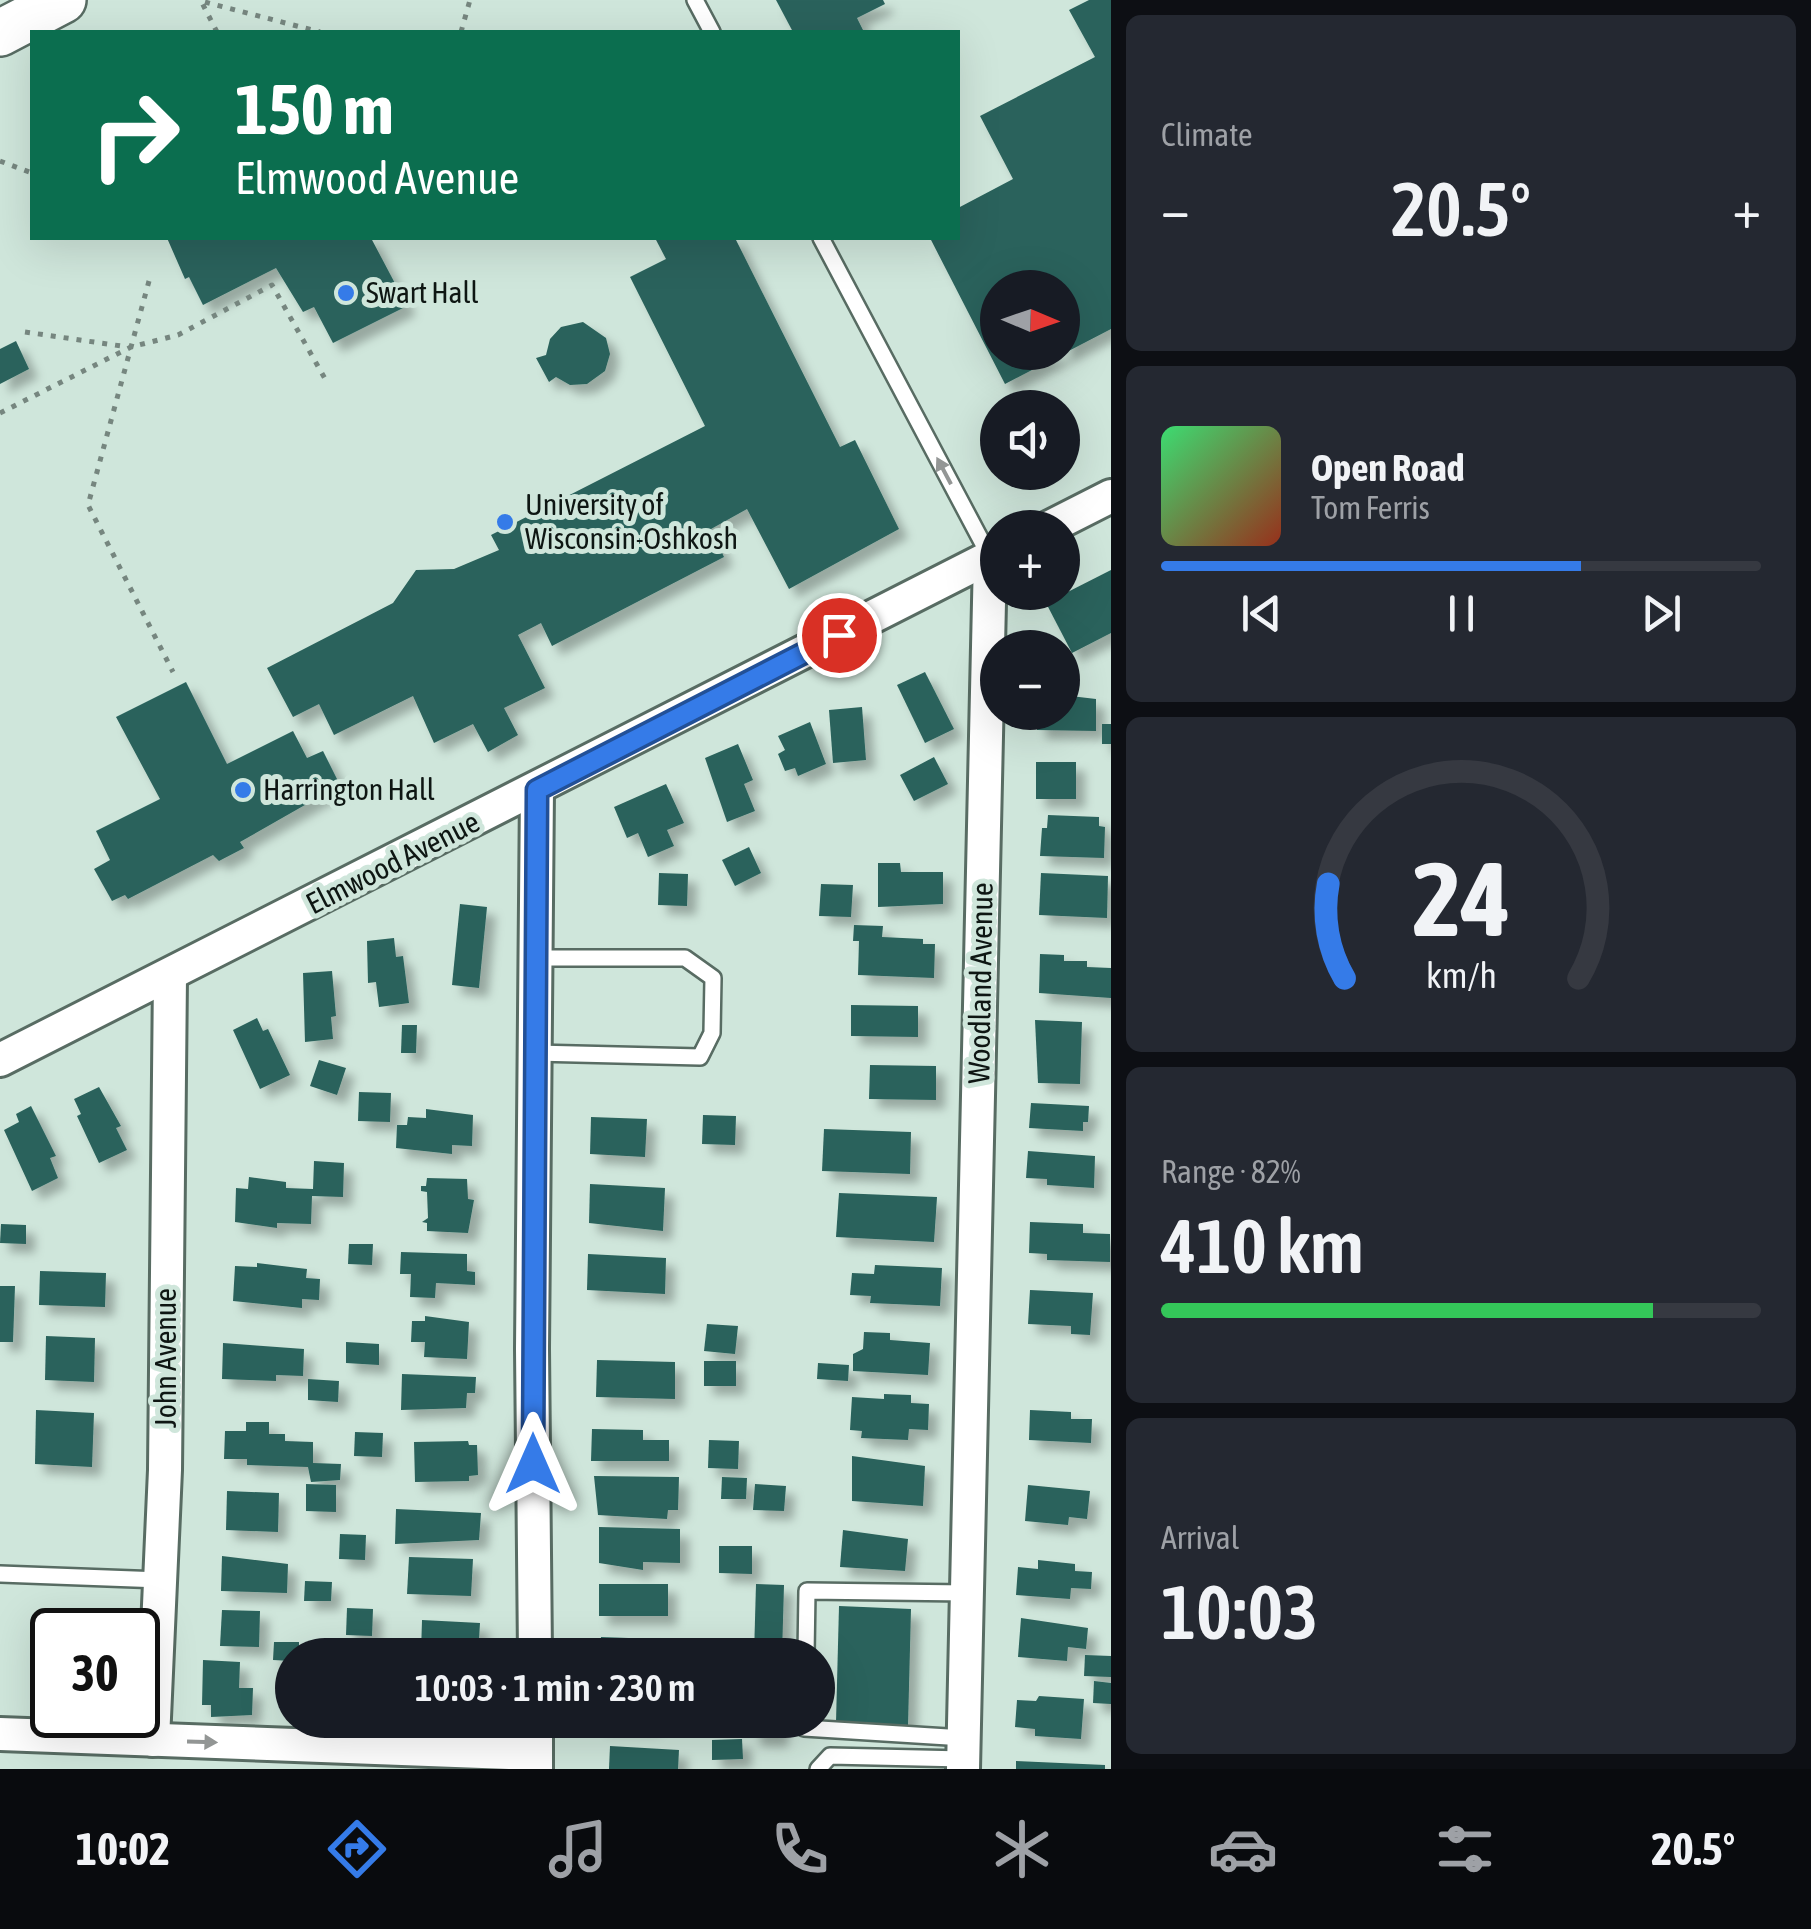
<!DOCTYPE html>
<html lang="en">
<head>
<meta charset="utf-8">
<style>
	:root { --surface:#171b24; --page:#242831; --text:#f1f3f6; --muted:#9ea1a6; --line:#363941; --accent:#357be8 }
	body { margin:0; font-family:"Asap Condensed",sans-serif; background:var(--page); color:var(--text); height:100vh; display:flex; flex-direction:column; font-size:38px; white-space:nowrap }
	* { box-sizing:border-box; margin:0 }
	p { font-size:32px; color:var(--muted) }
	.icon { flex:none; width:55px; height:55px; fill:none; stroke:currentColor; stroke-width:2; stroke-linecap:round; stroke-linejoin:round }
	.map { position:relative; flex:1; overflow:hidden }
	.side { display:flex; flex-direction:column; gap:15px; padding:15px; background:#0d0f14; width:700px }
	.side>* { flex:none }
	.hud { position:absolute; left:30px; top:30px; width:930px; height:210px; border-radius:0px; box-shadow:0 10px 40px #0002; background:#0b6e4f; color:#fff; overflow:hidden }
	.needle { width:65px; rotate:92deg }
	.fabs { position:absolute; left:980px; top:270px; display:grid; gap:20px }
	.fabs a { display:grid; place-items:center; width:100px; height:100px; border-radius:50%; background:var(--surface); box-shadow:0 10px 40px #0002; font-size:50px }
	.speed { position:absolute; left:30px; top:1608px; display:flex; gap:20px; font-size:50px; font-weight:700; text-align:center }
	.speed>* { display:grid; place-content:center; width:130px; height:130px; border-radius:50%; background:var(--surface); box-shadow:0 10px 40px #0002; line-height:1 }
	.speed .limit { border:5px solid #111; border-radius:15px; background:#fff; color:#111 }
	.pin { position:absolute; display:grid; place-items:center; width:85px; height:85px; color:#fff; margin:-42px; border:5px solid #fff; border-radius:50%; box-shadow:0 2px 10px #0007 }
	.me { position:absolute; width:110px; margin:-55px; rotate:0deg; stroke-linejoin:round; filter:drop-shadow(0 0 8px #0008) }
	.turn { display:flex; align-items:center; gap:35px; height:210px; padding:0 40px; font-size:45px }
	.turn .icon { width:130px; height:130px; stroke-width:2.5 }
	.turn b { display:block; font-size:70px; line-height:85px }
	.big { font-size:75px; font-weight:600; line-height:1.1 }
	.side .tile { flex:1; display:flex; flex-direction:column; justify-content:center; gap:15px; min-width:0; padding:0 35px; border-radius:15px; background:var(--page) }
	.side .dial { align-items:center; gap:0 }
	.dial svg { height:260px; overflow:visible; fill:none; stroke:var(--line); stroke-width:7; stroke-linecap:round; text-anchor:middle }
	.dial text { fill:var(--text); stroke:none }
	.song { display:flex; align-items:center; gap:30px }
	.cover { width:120px; height:120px; border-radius:15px; background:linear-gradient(135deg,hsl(140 70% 55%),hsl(10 70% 35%)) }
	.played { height:10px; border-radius:5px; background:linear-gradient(90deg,var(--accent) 70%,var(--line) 70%) }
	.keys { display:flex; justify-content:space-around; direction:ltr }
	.heat { display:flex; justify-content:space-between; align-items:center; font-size:55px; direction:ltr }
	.charge { height:15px; border-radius:8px; background:linear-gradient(90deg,#34c759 82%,var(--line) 0) }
	.trip { position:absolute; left:275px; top:1638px; width:560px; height:100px; border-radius:50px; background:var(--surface); box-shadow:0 10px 40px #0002; font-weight:600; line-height:100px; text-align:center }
	.tab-bar { display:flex; height:160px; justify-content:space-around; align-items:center; background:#090b0e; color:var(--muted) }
	.tab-bar .icon { width:70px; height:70px }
	.tab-bar .selected { color:var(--accent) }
	.tab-bar b { font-size:45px; color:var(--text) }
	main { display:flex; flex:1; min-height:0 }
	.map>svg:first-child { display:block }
	.building { fill:#2a625b; fill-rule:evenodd; filter:url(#shadow) }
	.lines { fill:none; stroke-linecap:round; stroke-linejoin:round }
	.service-casing { stroke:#586c63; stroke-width:20 }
	.minor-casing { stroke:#586c63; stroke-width:38 }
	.secondary-casing { stroke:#586c63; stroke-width:50 }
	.path { stroke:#76867f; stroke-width:5; stroke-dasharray:5 8; stroke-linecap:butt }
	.service { stroke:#fff; stroke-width:15 }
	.minor { stroke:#fff; stroke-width:32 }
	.secondary { stroke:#fff; stroke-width:45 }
	.oneway { fill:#939695 }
	.route-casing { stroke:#225097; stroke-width:25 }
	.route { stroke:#357be8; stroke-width:18 }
	.poi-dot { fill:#357be8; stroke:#cfe6db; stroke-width:4 }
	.labels { text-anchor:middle; stroke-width:10; stroke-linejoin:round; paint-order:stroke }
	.poi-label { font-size:30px; fill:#0e1613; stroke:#cfe6db; text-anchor:start }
	.street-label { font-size:30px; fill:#0e1613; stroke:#cfe6db }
</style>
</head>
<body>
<main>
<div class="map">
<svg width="1111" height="1769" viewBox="0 0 1111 1769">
	<defs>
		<filter id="shadow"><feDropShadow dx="9" dy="9" stdDeviation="5" flood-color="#0004"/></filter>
	</defs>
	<rect width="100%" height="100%" fill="#cfe6db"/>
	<g class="building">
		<polygon points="776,0 883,0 885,4 857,18 864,32 793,32"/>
		<path d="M1089,0H1111V329L1005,384L930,238H958V208L1013,179L980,116L1095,57L1069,10ZM998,288H1062V352H998Z"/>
		<polygon points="167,238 371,238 407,306 333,343 314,307 303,312 276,268 203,305 189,277 185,279"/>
		<polygon points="655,238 735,238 840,447 855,440 899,529 789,589 747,509 711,529 724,557 552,646 541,623 518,635 545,688 504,708 518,735 488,752 473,724 434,743 413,696 334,735 319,704 293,717 267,668 393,603 416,570 454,569 499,550 491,535 705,426 630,277 666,259"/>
		<polygon points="583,322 606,338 610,354 605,371 587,384 570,385 556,377 549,382 536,358 546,355 550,339 561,327"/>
		<polygon points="16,341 29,369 0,384 0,349"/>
		<polygon points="1111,570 1111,633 1072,653 1046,603"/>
		<polygon points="925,672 954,729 925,743 897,685"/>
		<polygon points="186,682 227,764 293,731 307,758 323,751 340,785 240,842 244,848 219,861 213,855 128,899 125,895 112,901 94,869 110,860 96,831 160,799 116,717"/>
		<polygon points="1062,695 1096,699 1096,731 1037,730 1037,712 1062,712"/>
		<polygon points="862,707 866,760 833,763 829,710"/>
		<polygon points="810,722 826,764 798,776 795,768 785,771 778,754 785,750 778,736"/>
		<rect x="1102" y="724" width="9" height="20"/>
		<polygon points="738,744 753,780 744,784 755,811 727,822 705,758"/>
		<polygon points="934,757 948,784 914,801 900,775"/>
		<rect x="1036" y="762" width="40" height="37"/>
		<polygon points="666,784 684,823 667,830 674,846 648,857 638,833 627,838 614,807"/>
		<polygon points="1048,815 1099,817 1099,826 1105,827 1104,858 1040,856 1042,828 1047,828"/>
		<polygon points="749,847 761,873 735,886 722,860"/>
		<polygon points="878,863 900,863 901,872 943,872 943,904 878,907"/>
		<polygon points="659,873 688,874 687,906 658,905"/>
		<polygon points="1041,873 1108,876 1107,918 1039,915"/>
		<polygon points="821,884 853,885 851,917 819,916"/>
		<polygon points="460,904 487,907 479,988 452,985"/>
		<polygon points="854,925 883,926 882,937 923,939 923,944 935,944 934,978 858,975 859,941 853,941"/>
		<polygon points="394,938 396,957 403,956 409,1003 379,1007 376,982 368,983 367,941"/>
		<polygon points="1040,954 1064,955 1064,961 1087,961 1087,967 1111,968 1111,998 1039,993"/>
		<polygon points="332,971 336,1016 331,1017 333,1039 305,1042 303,973"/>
		<polygon points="851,1005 918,1006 918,1037 851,1036"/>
		<polygon points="257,1018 263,1031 268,1029 290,1075 260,1089 233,1030"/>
		<polygon points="1035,1020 1082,1022 1080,1084 1038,1083"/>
		<polygon points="402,1025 417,1025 416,1053 401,1053"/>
		<polygon points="319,1060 346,1068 337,1095 310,1086"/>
		<polygon points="870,1065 936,1066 936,1100 869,1099"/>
		<polygon points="99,1087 121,1126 116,1128 127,1150 99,1163 77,1116 81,1114 74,1099"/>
		<polygon points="359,1092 391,1093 390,1122 358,1121"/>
		<polygon points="1031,1103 1089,1106 1088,1122 1083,1122 1083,1131 1029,1128"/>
		<polygon points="31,1106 56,1156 50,1158 58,1178 32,1191 4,1130 19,1122 16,1114"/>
		<polygon points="426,1109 473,1115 472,1146 452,1145 452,1154 396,1148 397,1125 407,1125 408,1117 426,1118"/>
		<polygon points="703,1115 736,1116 735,1145 702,1144"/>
		<polygon points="591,1117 647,1119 645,1157 590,1154"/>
		<polygon points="824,1129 911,1132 910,1174 822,1171"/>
		<polygon points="1028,1151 1095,1156 1094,1188 1047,1185 1047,1179 1026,1178"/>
		<polygon points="314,1161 344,1163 343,1197 312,1196 311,1224 277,1223 277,1228 235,1222 236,1188 248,1189 249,1177 286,1182 286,1188 313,1189"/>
		<polygon points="427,1178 467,1179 468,1199 474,1200 468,1233 427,1231 427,1223 422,1222 428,1218 427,1192 421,1191 421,1186 426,1186"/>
		<polygon points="590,1184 665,1188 663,1231 589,1223"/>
		<polygon points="839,1193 937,1197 934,1242 836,1237"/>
		<polygon points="1030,1222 1083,1224 1083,1233 1110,1234 1110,1262 1047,1260 1047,1254 1029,1253"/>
		<polygon points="1,1224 26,1225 26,1244 0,1243"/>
		<polygon points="349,1244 373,1244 372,1265 348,1264"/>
		<polygon points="401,1252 467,1254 467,1271 475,1272 475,1285 436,1283 435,1298 410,1297 411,1274 400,1274"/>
		<polygon points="588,1254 666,1258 665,1294 587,1290"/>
		<polygon points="257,1263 307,1269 306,1278 320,1279 319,1300 302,1299 302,1308 233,1301 235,1266 257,1267"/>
		<polygon points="875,1265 942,1268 940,1306 870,1303 871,1296 850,1295 852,1273 874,1274"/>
		<polygon points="40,1271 106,1273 105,1307 39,1305"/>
		<polygon points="0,1286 15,1286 13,1342 0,1342"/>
		<polygon points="1030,1290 1093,1293 1090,1335 1071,1334 1071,1326 1028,1324"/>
		<polygon points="425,1316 469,1322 467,1359 424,1357 425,1342 411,1342 412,1321 425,1321"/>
		<polygon points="707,1324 738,1326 735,1354 704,1351"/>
		<polygon points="864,1332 890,1333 890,1340 930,1343 928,1375 853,1371 853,1354 863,1349"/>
		<polygon points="46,1336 95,1338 94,1382 45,1380"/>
		<polygon points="346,1342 379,1344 379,1365 346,1363"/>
		<polygon points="223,1343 304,1349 303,1376 276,1375 276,1381 222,1379"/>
		<polygon points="597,1360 675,1362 675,1399 596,1397"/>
		<rect x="704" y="1361" width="32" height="25"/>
		<polygon points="818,1363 849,1365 848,1381 817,1379"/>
		<polygon points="402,1374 476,1377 475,1393 467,1393 466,1408 401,1410"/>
		<polygon points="308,1379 339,1381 338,1402 308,1400"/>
		<polygon points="884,1394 911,1395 911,1403 929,1404 928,1430 909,1429 908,1440 861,1438 862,1431 850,1430 852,1397 884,1399"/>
		<polygon points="36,1410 94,1413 92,1467 35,1464"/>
		<polygon points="1030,1410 1071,1412 1071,1419 1092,1419 1091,1443 1029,1440"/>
		<polygon points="246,1422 269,1422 269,1434 285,1434 285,1441 313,1442 313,1463 341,1464 340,1480 311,1482 308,1467 247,1465 247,1459 224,1459 225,1431 246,1431"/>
		<polygon points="592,1429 643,1430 643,1440 669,1440 669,1461 591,1461"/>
		<polygon points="355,1432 383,1433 382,1457 354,1456"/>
		<polygon points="709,1440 739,1441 738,1469 708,1468"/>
		<polygon points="468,1441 469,1445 477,1445 478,1475 469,1476 469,1481 415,1482 414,1442"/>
		<polygon points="852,1456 925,1466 923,1506 852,1501"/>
		<polygon points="594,1476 679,1477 678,1510 668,1510 667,1519 598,1515"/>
		<polygon points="722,1477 747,1478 746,1499 721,1499"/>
		<polygon points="306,1484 336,1485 336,1512 306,1511"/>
		<polygon points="755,1484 786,1486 784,1511 753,1510"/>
		<polygon points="1028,1485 1090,1491 1087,1519 1069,1517 1068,1525 1025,1521"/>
		<polygon points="227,1491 279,1493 278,1532 226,1530"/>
		<polygon points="396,1509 481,1513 479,1540 395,1544"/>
		<polygon points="599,1527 680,1529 680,1563 643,1562 643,1570 599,1563"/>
		<polygon points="843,1530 908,1539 905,1571 840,1567"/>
		<polygon points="340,1534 366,1535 365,1560 339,1559"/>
		<polygon points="719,1546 752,1546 752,1574 719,1573"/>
		<polygon points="222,1556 288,1564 287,1593 221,1591"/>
		<polygon points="409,1557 473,1559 471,1596 407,1594"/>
		<polygon points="1038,1560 1075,1564 1075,1571 1092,1572 1091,1589 1071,1588 1070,1599 1016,1595 1018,1567 1038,1569"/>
		<polygon points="305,1581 332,1582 331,1601 304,1601"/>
		<rect x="599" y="1584" width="69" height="32"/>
		<polygon points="756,1584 784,1585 782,1655 754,1655"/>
		<polygon points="839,1606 911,1609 908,1725 836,1722"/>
		<polygon points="347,1608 373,1609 372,1636 346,1635"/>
		<polygon points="222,1610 260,1611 259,1647 220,1646"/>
		<polygon points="1021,1618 1088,1628 1086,1649 1068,1647 1067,1661 1018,1657"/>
		<polygon points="422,1620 480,1623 478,1655 421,1653"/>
		<polygon points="601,1637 656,1639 655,1648 676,1648 676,1655 600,1655"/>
		<polygon points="274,1642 299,1642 299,1655 292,1655 292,1661 273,1660"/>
		<polygon points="1085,1655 1111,1656 1111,1677 1084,1676"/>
		<polygon points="203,1660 240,1662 239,1688 253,1688 252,1715 211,1717 211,1705 202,1705"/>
		<polygon points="1094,1681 1111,1683 1111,1704 1093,1703"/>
		<polygon points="1039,1696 1084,1699 1081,1739 1035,1736 1035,1729 1015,1727 1017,1700 1036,1701"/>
		<polygon points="598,1720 651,1720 651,1725 598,1724"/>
		<polygon points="752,1720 780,1720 779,1738 751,1737"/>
		<polygon points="742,1739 743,1759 712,1760 712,1740"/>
		<polygon points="610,1746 679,1750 678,1769 609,1769"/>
		<polygon points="1016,1761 1105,1765 1105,1769 1016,1769"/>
	</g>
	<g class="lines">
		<defs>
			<g id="service">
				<polyline points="695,0 712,32"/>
				<polyline points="821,238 990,557"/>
				<polyline points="535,1053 700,1057 712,1033 713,978 685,958 536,958"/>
				<polyline points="0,1574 161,1580"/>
				<polyline points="806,1655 807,1591 967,1593"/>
				<polyline points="804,1720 804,1728 964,1738"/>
				<polyline points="818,1769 830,1756 964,1759"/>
			</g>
			<g id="minor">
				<polyline points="1048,528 1111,496"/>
				<polyline points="0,1060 998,553"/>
				<polyline points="535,1655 532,1349 537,790"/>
				<polyline points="536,1720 536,1769"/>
				<polyline points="0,1734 536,1754"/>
				<polyline points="153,1740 165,1470 170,976"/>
				<polyline points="963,1769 990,557"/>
			</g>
			<polyline id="secondary" points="0,33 63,0"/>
		</defs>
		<use href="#service" class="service-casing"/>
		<use href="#minor" class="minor-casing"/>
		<use href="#secondary" class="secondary-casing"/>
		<g class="path">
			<polyline points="217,32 201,1 320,32"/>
			<polyline points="461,32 470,0"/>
			<polyline points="0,161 32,173"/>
			<polyline points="149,281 88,505 173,672"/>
			<polyline points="25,332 128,347"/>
			<polyline points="0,413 131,347 178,335 272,285 328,384"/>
		</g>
		<use href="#service" class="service"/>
		<use href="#minor" class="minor"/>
		<use href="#secondary" class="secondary"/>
	</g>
	<defs><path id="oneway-solid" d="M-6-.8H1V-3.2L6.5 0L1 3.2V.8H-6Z" transform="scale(2.5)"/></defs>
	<g class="oneway">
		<use href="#oneway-solid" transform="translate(944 471) rotate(-118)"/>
		<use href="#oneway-solid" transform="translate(202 1742) rotate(2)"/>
	</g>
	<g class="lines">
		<defs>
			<polyline id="route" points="533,1464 537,790 839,635"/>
		</defs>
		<use href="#route" class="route-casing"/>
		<use href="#route" class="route"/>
	</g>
	<g class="poi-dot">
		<circle cx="346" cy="293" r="10"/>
		<circle cx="505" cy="522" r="10"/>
		<circle cx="243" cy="790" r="10"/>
	</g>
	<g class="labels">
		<g class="poi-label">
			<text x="366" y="303">Swart Hall</text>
			<text x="525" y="515">University of<tspan x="525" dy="34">Wisconsin-Oshkosh</tspan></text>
			<text x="263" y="800">Harrington Hall</text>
		</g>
		<g class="street-label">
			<text transform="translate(393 863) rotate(-27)" y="10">Elmwood Avenue</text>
			<text transform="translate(981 983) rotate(-89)" y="10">Woodland Avenue</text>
			<text transform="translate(166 1358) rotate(-90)" y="10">John Avenue</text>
		</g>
	</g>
</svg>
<div class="fabs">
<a><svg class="needle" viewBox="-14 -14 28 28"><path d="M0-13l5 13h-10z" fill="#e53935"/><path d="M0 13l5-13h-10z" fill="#9ea1a6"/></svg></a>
<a><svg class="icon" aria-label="sound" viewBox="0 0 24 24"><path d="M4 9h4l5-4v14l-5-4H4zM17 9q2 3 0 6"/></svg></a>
<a>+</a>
<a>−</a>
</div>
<div class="speed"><div class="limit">30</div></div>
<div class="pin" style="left:839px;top:635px;background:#d93025"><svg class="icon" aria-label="arrive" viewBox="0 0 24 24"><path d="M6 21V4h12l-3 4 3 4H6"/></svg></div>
<svg class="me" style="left:533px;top:1464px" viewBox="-20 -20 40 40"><path d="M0-17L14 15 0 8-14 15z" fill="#357be8" stroke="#fff" stroke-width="4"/></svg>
<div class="trip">10:03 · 1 min · 230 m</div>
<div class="hud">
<div class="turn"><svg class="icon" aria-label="right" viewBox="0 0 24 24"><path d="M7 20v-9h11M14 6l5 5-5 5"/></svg><div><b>150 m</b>Elmwood Avenue</div></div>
</div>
</div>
<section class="side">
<div class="tile"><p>Climate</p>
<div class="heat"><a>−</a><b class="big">20.5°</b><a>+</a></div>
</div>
<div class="tile">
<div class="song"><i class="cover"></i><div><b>Open Road</b><p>Tom Ferris</p></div></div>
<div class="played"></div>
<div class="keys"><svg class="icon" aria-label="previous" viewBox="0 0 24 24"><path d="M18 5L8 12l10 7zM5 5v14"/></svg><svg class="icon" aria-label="pause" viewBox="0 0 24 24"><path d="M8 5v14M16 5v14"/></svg><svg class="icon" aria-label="next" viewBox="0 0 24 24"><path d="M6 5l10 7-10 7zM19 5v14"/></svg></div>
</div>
<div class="tile dial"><svg viewBox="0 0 100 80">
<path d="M14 69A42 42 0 1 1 86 69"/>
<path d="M14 69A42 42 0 0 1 9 40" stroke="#357be8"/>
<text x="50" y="56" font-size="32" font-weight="700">24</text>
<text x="50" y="72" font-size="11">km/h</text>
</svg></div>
<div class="tile"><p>Range · 82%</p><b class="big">410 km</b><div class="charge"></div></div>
<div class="tile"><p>Arrival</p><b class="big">10:03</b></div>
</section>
</main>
<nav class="tab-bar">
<b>10:02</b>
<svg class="icon selected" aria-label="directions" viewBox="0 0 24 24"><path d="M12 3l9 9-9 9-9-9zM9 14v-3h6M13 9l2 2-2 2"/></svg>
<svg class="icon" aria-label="music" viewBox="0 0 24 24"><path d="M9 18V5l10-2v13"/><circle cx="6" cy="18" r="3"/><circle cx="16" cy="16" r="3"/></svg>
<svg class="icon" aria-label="phone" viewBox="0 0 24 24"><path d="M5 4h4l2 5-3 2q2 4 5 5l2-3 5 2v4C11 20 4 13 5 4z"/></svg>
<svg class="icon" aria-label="climate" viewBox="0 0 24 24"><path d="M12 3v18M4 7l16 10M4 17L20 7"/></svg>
<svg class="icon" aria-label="car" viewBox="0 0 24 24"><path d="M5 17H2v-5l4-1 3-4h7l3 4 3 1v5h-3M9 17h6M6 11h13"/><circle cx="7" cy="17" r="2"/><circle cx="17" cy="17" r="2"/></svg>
<svg class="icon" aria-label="filters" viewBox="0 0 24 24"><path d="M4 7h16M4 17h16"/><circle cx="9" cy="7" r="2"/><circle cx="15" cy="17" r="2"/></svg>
<b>20.5°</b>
</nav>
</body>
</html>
